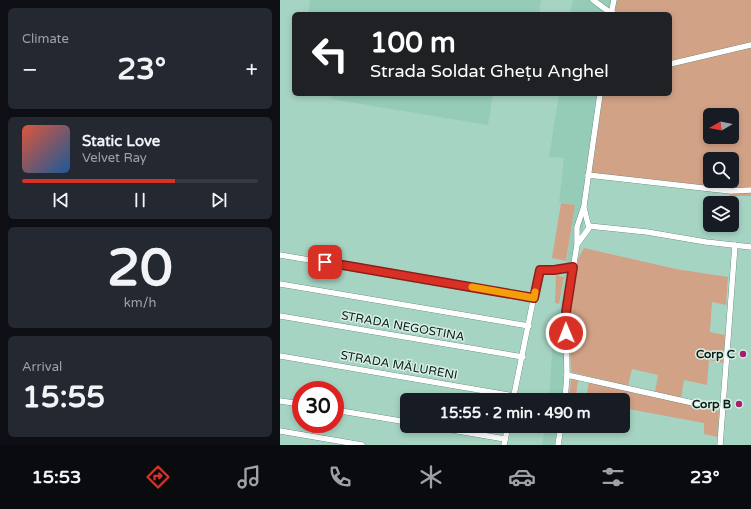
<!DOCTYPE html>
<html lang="en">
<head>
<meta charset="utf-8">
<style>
	:root { --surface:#171b24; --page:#242831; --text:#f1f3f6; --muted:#9ea1a6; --line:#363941; --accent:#d93025 }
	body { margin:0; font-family:"Varela Round",sans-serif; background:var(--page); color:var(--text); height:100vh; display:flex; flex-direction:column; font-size:15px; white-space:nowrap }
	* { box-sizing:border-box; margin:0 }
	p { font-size:13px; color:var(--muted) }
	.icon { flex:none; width:22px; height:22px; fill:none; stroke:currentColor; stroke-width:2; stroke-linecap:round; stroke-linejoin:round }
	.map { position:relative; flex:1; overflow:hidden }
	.details { display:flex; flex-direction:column; gap:8px; padding:8px; background:#0d0f14; width:280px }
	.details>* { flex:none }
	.top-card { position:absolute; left:12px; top:12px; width:380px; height:84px; border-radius:6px; box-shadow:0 2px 6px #0003; background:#202124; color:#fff; overflow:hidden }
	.needle { width:26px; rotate:261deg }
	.fabs { position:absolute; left:423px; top:108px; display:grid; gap:8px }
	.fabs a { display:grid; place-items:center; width:36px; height:36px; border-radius:6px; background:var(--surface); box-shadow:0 2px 6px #0003; font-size:20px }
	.speed { position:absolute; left:12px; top:381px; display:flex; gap:8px; font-size:20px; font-weight:700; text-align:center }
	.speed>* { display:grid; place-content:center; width:52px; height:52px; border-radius:50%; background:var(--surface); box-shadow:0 2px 6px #0003; line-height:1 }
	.speed .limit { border:6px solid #d22; background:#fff; color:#111 }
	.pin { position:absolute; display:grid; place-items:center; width:34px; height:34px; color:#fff; margin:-17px; border-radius:8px; box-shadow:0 2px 6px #0006 }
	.me { position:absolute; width:44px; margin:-22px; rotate:359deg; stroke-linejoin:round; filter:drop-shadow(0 0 3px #0008) }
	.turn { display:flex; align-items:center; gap:14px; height:84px; padding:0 12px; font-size:18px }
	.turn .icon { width:52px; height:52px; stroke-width:2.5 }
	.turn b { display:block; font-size:28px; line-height:34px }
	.big { font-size:30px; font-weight:800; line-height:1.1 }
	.details .tile { flex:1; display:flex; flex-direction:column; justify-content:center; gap:6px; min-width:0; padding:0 14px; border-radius:6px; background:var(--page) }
	.details .dial { align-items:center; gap:0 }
	.dial b { font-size:52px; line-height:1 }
	.song { display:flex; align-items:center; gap:12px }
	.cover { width:48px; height:48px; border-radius:6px; background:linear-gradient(135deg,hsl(10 70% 55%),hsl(210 70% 35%)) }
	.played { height:4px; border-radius:2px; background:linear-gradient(90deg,var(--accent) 65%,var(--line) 65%) }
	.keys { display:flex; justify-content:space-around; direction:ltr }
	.heat { display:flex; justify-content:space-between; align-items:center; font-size:22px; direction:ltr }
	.trip { position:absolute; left:120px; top:393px; width:230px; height:40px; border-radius:6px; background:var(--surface); box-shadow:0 2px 6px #0003; font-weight:800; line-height:40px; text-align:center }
	.menu { display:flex; height:64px; justify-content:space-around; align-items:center; background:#090b0e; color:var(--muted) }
	.menu .icon { width:28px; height:28px }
	.menu .current { color:var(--accent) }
	.menu b { font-size:18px; color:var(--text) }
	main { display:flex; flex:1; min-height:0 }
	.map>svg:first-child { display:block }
	.built { fill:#95ccb8 }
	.green { fill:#d2a287; fill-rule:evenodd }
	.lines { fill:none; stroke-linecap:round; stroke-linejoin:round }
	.minor-casing { stroke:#426d5e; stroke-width:6 }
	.minor { stroke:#fff; stroke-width:5.5 }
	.route-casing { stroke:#8d1f18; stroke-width:10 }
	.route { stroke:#d93025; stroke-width:7 }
	.slow { stroke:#f59e0b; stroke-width:7 }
	.poi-dot { fill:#a4206e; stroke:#d8efe6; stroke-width:1.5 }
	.labels { text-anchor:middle; stroke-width:3; stroke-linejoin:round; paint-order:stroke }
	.street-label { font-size:12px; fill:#091b15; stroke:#d8efe6 }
	.poi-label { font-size:12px; font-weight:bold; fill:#091b15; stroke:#d8efe6; text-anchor:end }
</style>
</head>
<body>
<main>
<section class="details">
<div class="tile"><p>Climate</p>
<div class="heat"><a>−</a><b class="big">23°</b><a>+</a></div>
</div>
<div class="tile">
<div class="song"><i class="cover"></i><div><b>Static Love</b><p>Velvet Ray</p></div></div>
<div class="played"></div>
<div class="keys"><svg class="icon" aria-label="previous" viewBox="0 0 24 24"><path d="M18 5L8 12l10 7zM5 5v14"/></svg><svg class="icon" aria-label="pause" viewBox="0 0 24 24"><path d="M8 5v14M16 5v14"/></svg><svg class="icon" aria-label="next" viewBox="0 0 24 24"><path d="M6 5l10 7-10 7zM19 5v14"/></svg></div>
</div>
<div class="tile dial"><b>20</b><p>km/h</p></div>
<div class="tile"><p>Arrival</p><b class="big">15:55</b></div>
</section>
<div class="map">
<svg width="471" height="445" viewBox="0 0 471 445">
	<rect width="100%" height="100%" fill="#a6d4c3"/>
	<g class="built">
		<polygon points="30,0 261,0 259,14 28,14"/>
		<polygon points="293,0 337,0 335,14 290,14"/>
		<polygon points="52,94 213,94 208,125 51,99"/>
		<polygon points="279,94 323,94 300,247 294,248 283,313 286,373 283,400 269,400 272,354 277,310 280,307 295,205 279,202 284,158 269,157"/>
		<polygon points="265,426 278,426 275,445 262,445"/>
	</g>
	<g class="green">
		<path d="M337,0H471V196H449L450,193L311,173L323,94H390V14H335ZM430,115H452V137H430ZM430,159H452V181H430Z"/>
		<polygon points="281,203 295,205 286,261 272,258"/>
		<polygon points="304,248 396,269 448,277 446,305 432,302 430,332 445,335 443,363 429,360 427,385 404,380 401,398 375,392 378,375 352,369 348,386 291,372 289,313 298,259"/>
		<polygon points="276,275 284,277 279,304 275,303"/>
		<polygon points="295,378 298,379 296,398 306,399 309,381 439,411 438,437 424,434 424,423 343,408 343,400 297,400 289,398 291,379"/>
	</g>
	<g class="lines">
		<defs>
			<g id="minor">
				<polyline points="313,0 328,11 332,12"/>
				<polyline points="331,14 334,0"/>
				<polyline points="390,64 471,45"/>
				<polyline points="308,175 432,189 451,191 471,190"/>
				<polyline points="309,226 367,232 426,242 471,247"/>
				<polyline points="298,243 309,228 304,208"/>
				<polyline points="0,255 254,298"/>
				<polyline points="0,284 249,326"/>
				<polyline points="0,316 243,357"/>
				<polyline points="0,356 234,396"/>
				<polyline points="287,375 422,405"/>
				<polyline points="233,400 259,271 262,269 274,270 293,267"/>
				<polyline points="285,400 287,375 286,312 297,245 297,227 304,206 320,94"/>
				<polyline points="0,401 21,404"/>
				<polyline points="55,410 127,422"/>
				<polyline points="149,426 225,439"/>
				<polyline points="0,431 82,445"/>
				<polyline points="224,445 228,426"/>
				<polyline points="278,445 281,426"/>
				<polyline points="440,445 455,245"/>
			</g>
		</defs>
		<use href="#minor" class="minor-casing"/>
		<use href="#minor" class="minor"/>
	</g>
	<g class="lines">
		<defs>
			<polyline id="route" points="45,262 254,298 260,270 274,270 293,267 286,312 286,333"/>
		</defs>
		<use href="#route" class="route-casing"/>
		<use href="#route" class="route"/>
		<polyline class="slow" points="192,287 254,298 255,292"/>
	</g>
	<g class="poi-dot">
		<circle cx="463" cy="354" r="4"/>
		<circle cx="459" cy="404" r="4"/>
	</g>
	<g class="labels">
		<g class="street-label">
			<text transform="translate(123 326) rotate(10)" y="4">STRADA NEGOSTINA</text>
			<text transform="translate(119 365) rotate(10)" y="4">STRADA MĂLURENI</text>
		</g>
		<g class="poi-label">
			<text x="455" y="358">Corp C</text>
			<text x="451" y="408">Corp B</text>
		</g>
	</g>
</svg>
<div class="fabs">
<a><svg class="needle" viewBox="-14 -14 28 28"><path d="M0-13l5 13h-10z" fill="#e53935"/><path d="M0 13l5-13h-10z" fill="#9ea1a6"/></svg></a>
<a><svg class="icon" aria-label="search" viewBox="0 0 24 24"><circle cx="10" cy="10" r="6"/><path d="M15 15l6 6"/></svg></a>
<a><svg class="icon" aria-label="layers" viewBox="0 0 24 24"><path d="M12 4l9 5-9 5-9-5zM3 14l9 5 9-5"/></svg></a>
</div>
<div class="speed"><div class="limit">30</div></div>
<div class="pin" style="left:45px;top:262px;background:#d93025"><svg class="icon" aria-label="arrive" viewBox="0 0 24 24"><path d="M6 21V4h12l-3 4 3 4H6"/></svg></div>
<svg class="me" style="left:286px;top:333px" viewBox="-20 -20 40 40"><circle r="17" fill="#d93025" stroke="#fff" stroke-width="3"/><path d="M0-11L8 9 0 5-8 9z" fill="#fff"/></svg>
<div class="trip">15:55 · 2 min · 490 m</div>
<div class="top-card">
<div class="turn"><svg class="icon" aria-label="left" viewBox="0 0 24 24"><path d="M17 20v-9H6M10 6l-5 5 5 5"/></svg><div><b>100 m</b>Strada Soldat Ghețu Anghel</div></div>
</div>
</div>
</main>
<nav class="menu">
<b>15:53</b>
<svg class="icon current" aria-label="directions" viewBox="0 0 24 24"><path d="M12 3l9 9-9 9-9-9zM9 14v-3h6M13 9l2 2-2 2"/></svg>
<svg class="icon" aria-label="music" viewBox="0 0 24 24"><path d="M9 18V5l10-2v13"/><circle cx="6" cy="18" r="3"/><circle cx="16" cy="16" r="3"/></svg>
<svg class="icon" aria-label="phone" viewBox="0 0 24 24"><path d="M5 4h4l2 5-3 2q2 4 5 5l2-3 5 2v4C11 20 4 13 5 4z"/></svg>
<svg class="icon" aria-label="climate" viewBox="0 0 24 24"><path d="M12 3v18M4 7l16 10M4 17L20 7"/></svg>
<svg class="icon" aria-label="car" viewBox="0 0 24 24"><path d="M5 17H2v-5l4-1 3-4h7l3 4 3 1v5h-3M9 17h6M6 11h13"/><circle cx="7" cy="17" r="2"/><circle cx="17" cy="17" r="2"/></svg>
<svg class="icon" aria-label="filters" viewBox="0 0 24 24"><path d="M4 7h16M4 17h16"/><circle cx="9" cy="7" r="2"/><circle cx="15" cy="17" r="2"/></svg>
<b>23°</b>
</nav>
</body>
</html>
